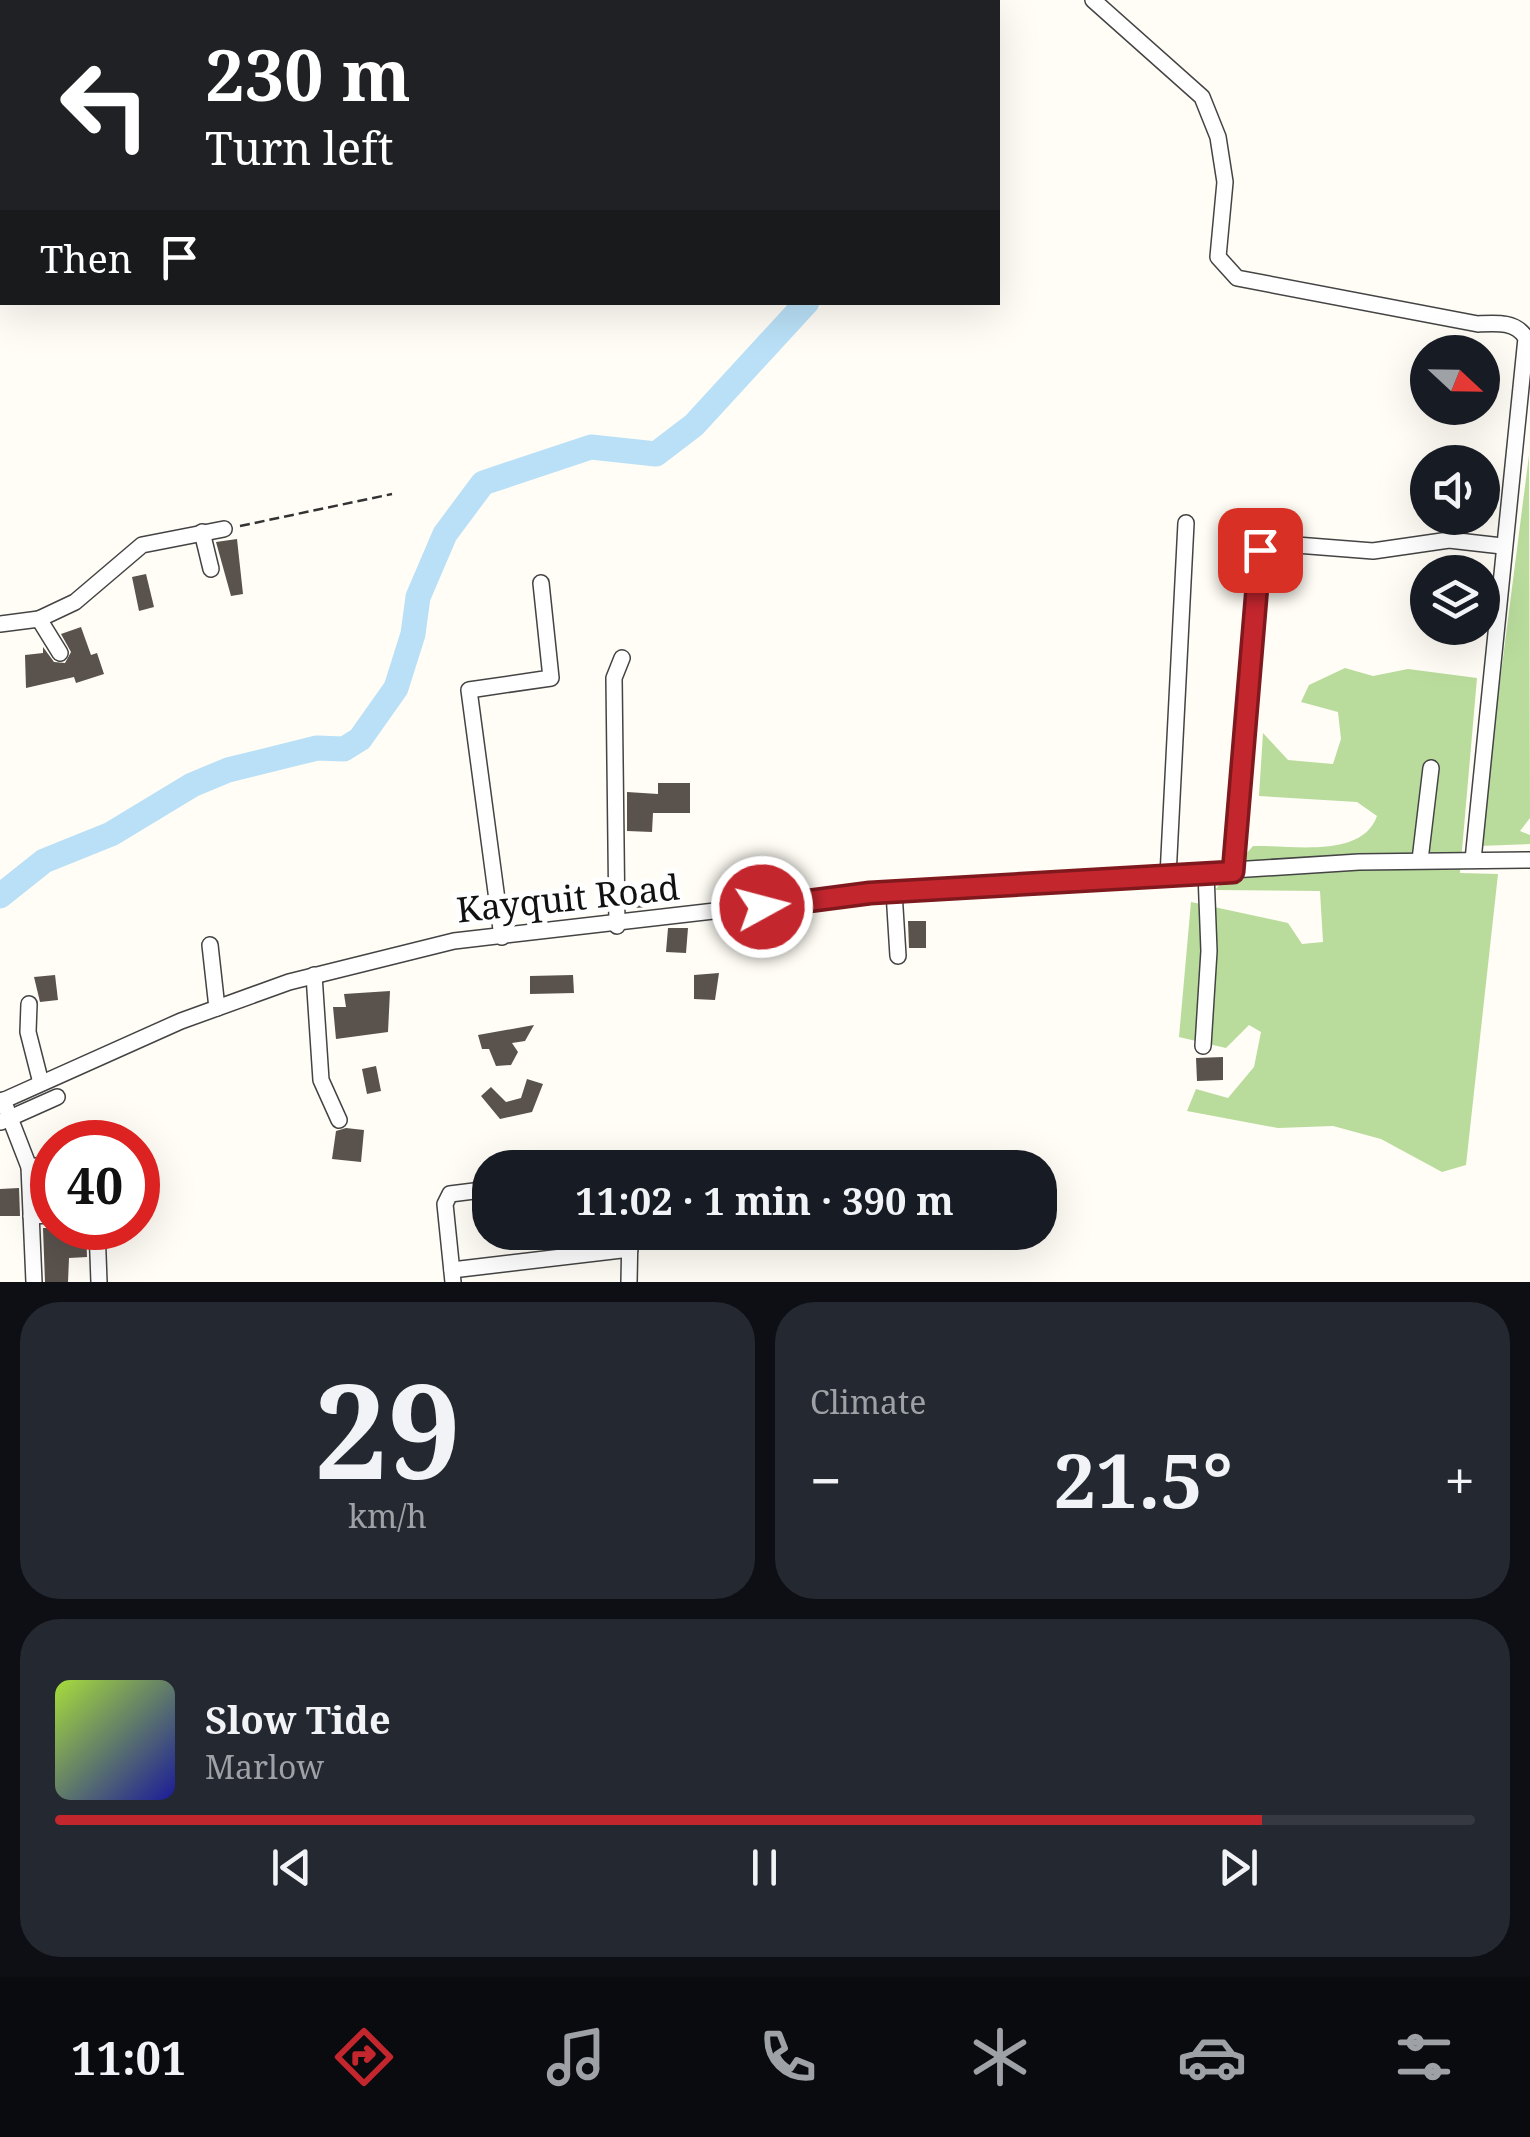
<!DOCTYPE html>
<html lang="en">
<head>
<meta charset="utf-8">
<style>
	:root { --surface:#171b24; --page:#242831; --text:#f1f3f6; --muted:#9ea1a6; --line:#363941; --accent:#c4262e }
	body { margin:0; font-family:"Noto Serif",serif; background:var(--page); color:var(--text); height:100vh; display:flex; flex-direction:column; font-size:38px; white-space:nowrap }
	* { box-sizing:border-box; margin:0 }
	p { font-size:32px; color:var(--muted) }
	.icon { flex:none; width:55px; height:55px; fill:none; stroke:currentColor; stroke-width:2; stroke-linecap:round; stroke-linejoin:round }
	.map { position:relative; height:1282px; overflow:hidden }
	.side { display:flex; flex-direction:column; gap:20px; padding:20px; background:#0d0f14; flex:1 }
	.side>* { flex:none }
	.hud { position:absolute; left:0px; top:0px; width:1000px; height:305px; box-shadow:0 10px 40px #0002; background:#202124; color:#fff; overflow:hidden }
	.needle { width:65px; rotate:112deg }
	.tools { position:absolute; left:1410px; top:335px; display:grid; gap:20px }
	.tools a { display:grid; place-items:center; width:90px; height:90px; border-radius:50%; background:var(--surface); box-shadow:0 10px 40px #0002; font-size:50px }
	.speed { position:absolute; left:30px; top:1120px; display:flex; gap:20px; font-size:50px; font-weight:700; text-align:center }
	.speed>* { display:grid; place-content:center; width:130px; height:130px; border-radius:50%; background:var(--surface); box-shadow:0 10px 40px #0002; line-height:1 }
	.speed .limit { border:15px solid #d22; background:#fff; color:#111 }
	.pin { position:absolute; display:grid; place-items:center; width:85px; height:85px; color:#fff; margin:-42px; border-radius:20px; box-shadow:0 5px 15px #0006 }
	.me { position:absolute; width:110px; margin:-55px; rotate:83deg; stroke-linejoin:round; filter:drop-shadow(0 0 8px #0008) }
	.turn { display:flex; align-items:center; gap:35px; height:210px; padding:0 40px; font-size:45px }
	.turn .icon { width:130px; height:130px; stroke-width:2.5 }
	.turn b { display:block; font-size:70px; line-height:85px }
	.then { display:flex; align-items:center; height:95px; padding:0 40px; background:#0003; gap:20px; font-size:38px }
	.big { font-size:75px; font-weight:700; line-height:1.1 }
	.side .widget { flex:1; display:flex; flex-direction:column; justify-content:center; gap:15px; min-width:0; padding:0 35px; border-radius:40px; background:var(--page) }
	.side .dial { align-items:center; gap:0 }
	.dial b { font-size:130px; line-height:1 }
	.song { display:flex; align-items:center; gap:30px }
	.cover { width:120px; height:120px; border-radius:15px; background:linear-gradient(135deg,hsl(80 70% 55%),hsl(240 70% 35%)) }
	.played { height:10px; border-radius:5px; background:linear-gradient(90deg,var(--accent) 85%,var(--line) 85%) }
	.keys { display:flex; justify-content:space-around; direction:ltr }
	.heat { display:flex; justify-content:space-between; align-items:center; font-size:55px; direction:ltr }
	.side .tiles { flex:1; display:grid; gap:20px; grid-template-columns:1fr 1fr }
	.widget:last-child { grid-column:span 2 }
	.trip { position:absolute; left:472px; top:1150px; width:585px; height:100px; border-radius:40px; background:var(--surface); box-shadow:0 10px 40px #0002; font-weight:700; line-height:100px; text-align:center }
	.tab-bar { display:flex; height:160px; justify-content:space-around; align-items:center; background:#090b0e; color:var(--muted) }
	.tab-bar .icon { width:70px; height:70px }
	.tab-bar .active { color:var(--accent) }
	.tab-bar b { font-size:45px; color:var(--text) }
	.map>svg:first-child { display:block }
	.forest { fill:#b9dc9c }
	.lines { fill:none; stroke-linecap:round; stroke-linejoin:round }
	.stream { stroke:#3f96cf; stroke-width:4 }
	.river { stroke:#b9e0f7; stroke-width:25 }
	.building { fill:#5a524d }
	.minor-casing { stroke:#444; stroke-width:18 }
	.path { stroke:#333; stroke-width:2.5; stroke-dasharray:10 5; stroke-linecap:butt }
	.minor { stroke:#fff; stroke-width:15 }
	.route-casing { stroke:#7f191e; stroke-width:25 }
	.route { stroke:#c4262e; stroke-width:18 }
	.labels { text-anchor:middle; stroke-width:10; stroke-linejoin:round; paint-order:stroke }
	.street-label { font-size:35px; fill:#111; stroke:#fff }
</style>
</head>
<body>
<div class="map">
<svg width="1530" height="1282" viewBox="0 0 1530 1282">
	<rect width="100%" height="100%" fill="#fffdf5"/>
	<g class="forest">
		<polygon points="1529,455 1530,818 1520,831 1530,835 1530,844 1479,846"/>
		<path d="M1345,668L1373,676L1408,669L1477,678L1460,873L1498,874L1466,1165L1442,1172L1381,1139L1333,1126L1278,1128L1187,1111L1196,1089L1228,1098L1254,1067L1261,1032L1249,1025L1226,1048L1179,1037L1191,902L1288,923L1302,944L1323,942L1320,891L1215,890L1253,846C1291,845 1362,859 1377,816L1357,802L1259,796L1263,733L1288,760L1333,764L1341,739L1338,712L1301,702L1309,685Z"/>
	</g>
	<g class="lines">
		<polyline class="stream" points="0,236 2,234"/>
		<polyline class="river" points="0,896 44,861 111,834 192,785 228,770 317,748 344,749 360,739 396,688 413,634 418,597 445,534 483,483 591,447 656,454 694,425 807,302"/>
	</g>
	<g class="building">
		<polygon points="237,539 243,594 231,596 216,542"/>
		<polygon points="146,574 154,607 139,611 132,577"/>
		<polygon points="81,627 91,655 97,653 104,674 76,683 74,677 26,688 25,655 43,653 43,647 54,662 65,663 71,652 61,634"/>
		<polygon points="658,783 690,783 690,813 653,813 652,832 627,831 627,792 658,794"/>
		<polygon points="636,884 652,885 651,907 634,908"/>
		<polygon points="908,921 926,921 926,948 909,948"/>
		<polygon points="668,928 688,928 686,953 666,952"/>
		<polygon points="719,973 715,1000 694,999 694,975"/>
		<polygon points="55,975 58,1000 40,1002 34,977"/>
		<polygon points="573,975 574,993 530,994 530,976"/>
		<polygon points="390,991 388,1032 336,1039 333,1007 346,1007 344,994"/>
		<polygon points="534,1025 525,1041 512,1043 518,1052 511,1065 496,1066 489,1049 482,1049 478,1035"/>
		<polygon points="1223,1057 1223,1080 1197,1081 1196,1058"/>
		<polygon points="376,1066 381,1091 367,1094 362,1069"/>
		<polygon points="527,1079 543,1084 532,1112 500,1119 481,1096 491,1087 506,1102 521,1098"/>
		<polygon points="346,1128 364,1130 361,1162 332,1159 336,1131"/>
		<polygon points="19,1188 20,1216 0,1216 0,1189"/>
		<polygon points="43,1228 86,1228 87,1257 69,1258 68,1282 45,1282"/>
	</g>
	<g class="lines">
		<defs>
			<g id="minor">
				<polyline points="328,0 465,2"/>
				<path d="M1093,0L1202,97L1218,137L1225,182L1218,257L1237,278L1478,324C1496,323 1516,321 1526,338L1473,860"/>
				<polyline points="702,2 702,0"/>
				<polyline points="909,2 915,0"/>
				<polyline points="202,532 211,569"/>
				<polyline points="39,619 60,653"/>
				<polyline points="0,624 39,619 75,602 142,545 224,529"/>
				<polyline points="1420,860 1431,768"/>
				<polyline points="1233,872 1260,550 1271,543 1373,551 1449,540 1502,546"/>
				<polyline points="1168,876 1186,523"/>
				<polyline points="894,892 898,956"/>
				<polyline points="617,926 614,678 622,658"/>
				<polyline points="502,937 469,690 551,678 541,583"/>
				<polyline points="210,945 217,1008"/>
				<polyline points="314,975 321,1080 339,1120"/>
				<polyline points="29,1004 28,1032 41,1083"/>
				<polyline points="1203,1046 1209,951 1206,873"/>
				<polyline points="3,1100 29,1167 34,1282"/>
				<polyline points="0,1102 181,1021 289,982 454,941 870,893 1359,862 1530,860"/>
				<polyline points="1,1122 57,1097"/>
				<polyline points="29,1167 52,1164"/>
				<polyline points="31,1216 52,1215"/>
				<polyline points="97,1228 99,1282"/>
				<polyline points="452,1270 630,1249"/>
				<polyline points="453,1282 445,1204 450,1194 490,1189"/>
				<polyline points="629,1282 630,1232"/>
			</g>
		</defs>
		<use href="#minor" class="minor-casing"/>
		<polyline class="path" points="240,526 392,494"/>
		<use href="#minor" class="minor"/>
	</g>
	<g class="lines">
		<defs>
			<polyline id="route" points="762,907 870,893 1233,872 1260,550"/>
		</defs>
		<use href="#route" class="route-casing"/>
		<use href="#route" class="route"/>
	</g>
	<g class="labels">
		<g class="street-label">
			<text transform="translate(568 899) rotate(-6)" y="12">Kayquit Road</text>
		</g>
	</g>
</svg>
<div class="tools">
<a><svg class="needle" viewBox="-14 -14 28 28"><path d="M0-13l5 13h-10z" fill="#e53935"/><path d="M0 13l5-13h-10z" fill="#9ea1a6"/></svg></a>
<a><svg class="icon" aria-label="sound" viewBox="0 0 24 24"><path d="M4 9h4l5-4v14l-5-4H4zM17 9q2 3 0 6"/></svg></a>
<a><svg class="icon" aria-label="layers" viewBox="0 0 24 24"><path d="M12 4l9 5-9 5-9-5zM3 14l9 5 9-5"/></svg></a>
</div>
<div class="speed"><div class="limit">40</div></div>
<div class="pin" style="left:1260px;top:550px;background:#d93025"><svg class="icon" aria-label="arrive" viewBox="0 0 24 24"><path d="M6 21V4h12l-3 4 3 4H6"/></svg></div>
<svg class="me" style="left:762px;top:907px" viewBox="-20 -20 40 40"><circle r="17" fill="#c4262e" stroke="#fff" stroke-width="3"/><path d="M0-11L8 9 0 5-8 9z" fill="#fff"/></svg>
<div class="trip">11:02 · 1 min · 390 m</div>
<div class="hud">
<div class="turn"><svg class="icon" aria-label="left" viewBox="0 0 24 24"><path d="M17 20v-9H6M10 6l-5 5 5 5"/></svg><div><b>230 m</b>Turn left</div></div>
<div class="then">Then<svg class="icon" aria-label="arrive" viewBox="0 0 24 24"><path d="M6 21V4h12l-3 4 3 4H6"/></svg></div>
</div>
</div>
<section class="side">
<div class="tiles">
<div class="widget dial"><b>29</b><p>km/h</p></div>
<div class="widget"><p>Climate</p>
<div class="heat"><a>−</a><b class="big">21.5°</b><a>+</a></div>
</div>
<div class="widget">
<div class="song"><i class="cover"></i><div><b>Slow Tide</b><p>Marlow</p></div></div>
<div class="played"></div>
<div class="keys"><svg class="icon" aria-label="previous" viewBox="0 0 24 24"><path d="M18 5L8 12l10 7zM5 5v14"/></svg><svg class="icon" aria-label="pause" viewBox="0 0 24 24"><path d="M8 5v14M16 5v14"/></svg><svg class="icon" aria-label="next" viewBox="0 0 24 24"><path d="M6 5l10 7-10 7zM19 5v14"/></svg></div>
</div>
</div>
</section>
<nav class="tab-bar">
<b>11:01</b>
<svg class="icon active" aria-label="directions" viewBox="0 0 24 24"><path d="M12 3l9 9-9 9-9-9zM9 14v-3h6M13 9l2 2-2 2"/></svg>
<svg class="icon" aria-label="music" viewBox="0 0 24 24"><path d="M9 18V5l10-2v13"/><circle cx="6" cy="18" r="3"/><circle cx="16" cy="16" r="3"/></svg>
<svg class="icon" aria-label="phone" viewBox="0 0 24 24"><path d="M5 4h4l2 5-3 2q2 4 5 5l2-3 5 2v4C11 20 4 13 5 4z"/></svg>
<svg class="icon" aria-label="climate" viewBox="0 0 24 24"><path d="M12 3v18M4 7l16 10M4 17L20 7"/></svg>
<svg class="icon" aria-label="car" viewBox="0 0 24 24"><path d="M5 17H2v-5l4-1 3-4h7l3 4 3 1v5h-3M9 17h6M6 11h13"/><circle cx="7" cy="17" r="2"/><circle cx="17" cy="17" r="2"/></svg>
<svg class="icon" aria-label="filters" viewBox="0 0 24 24"><path d="M4 7h16M4 17h16"/><circle cx="9" cy="7" r="2"/><circle cx="15" cy="17" r="2"/></svg>
</nav>
</body>
</html>
